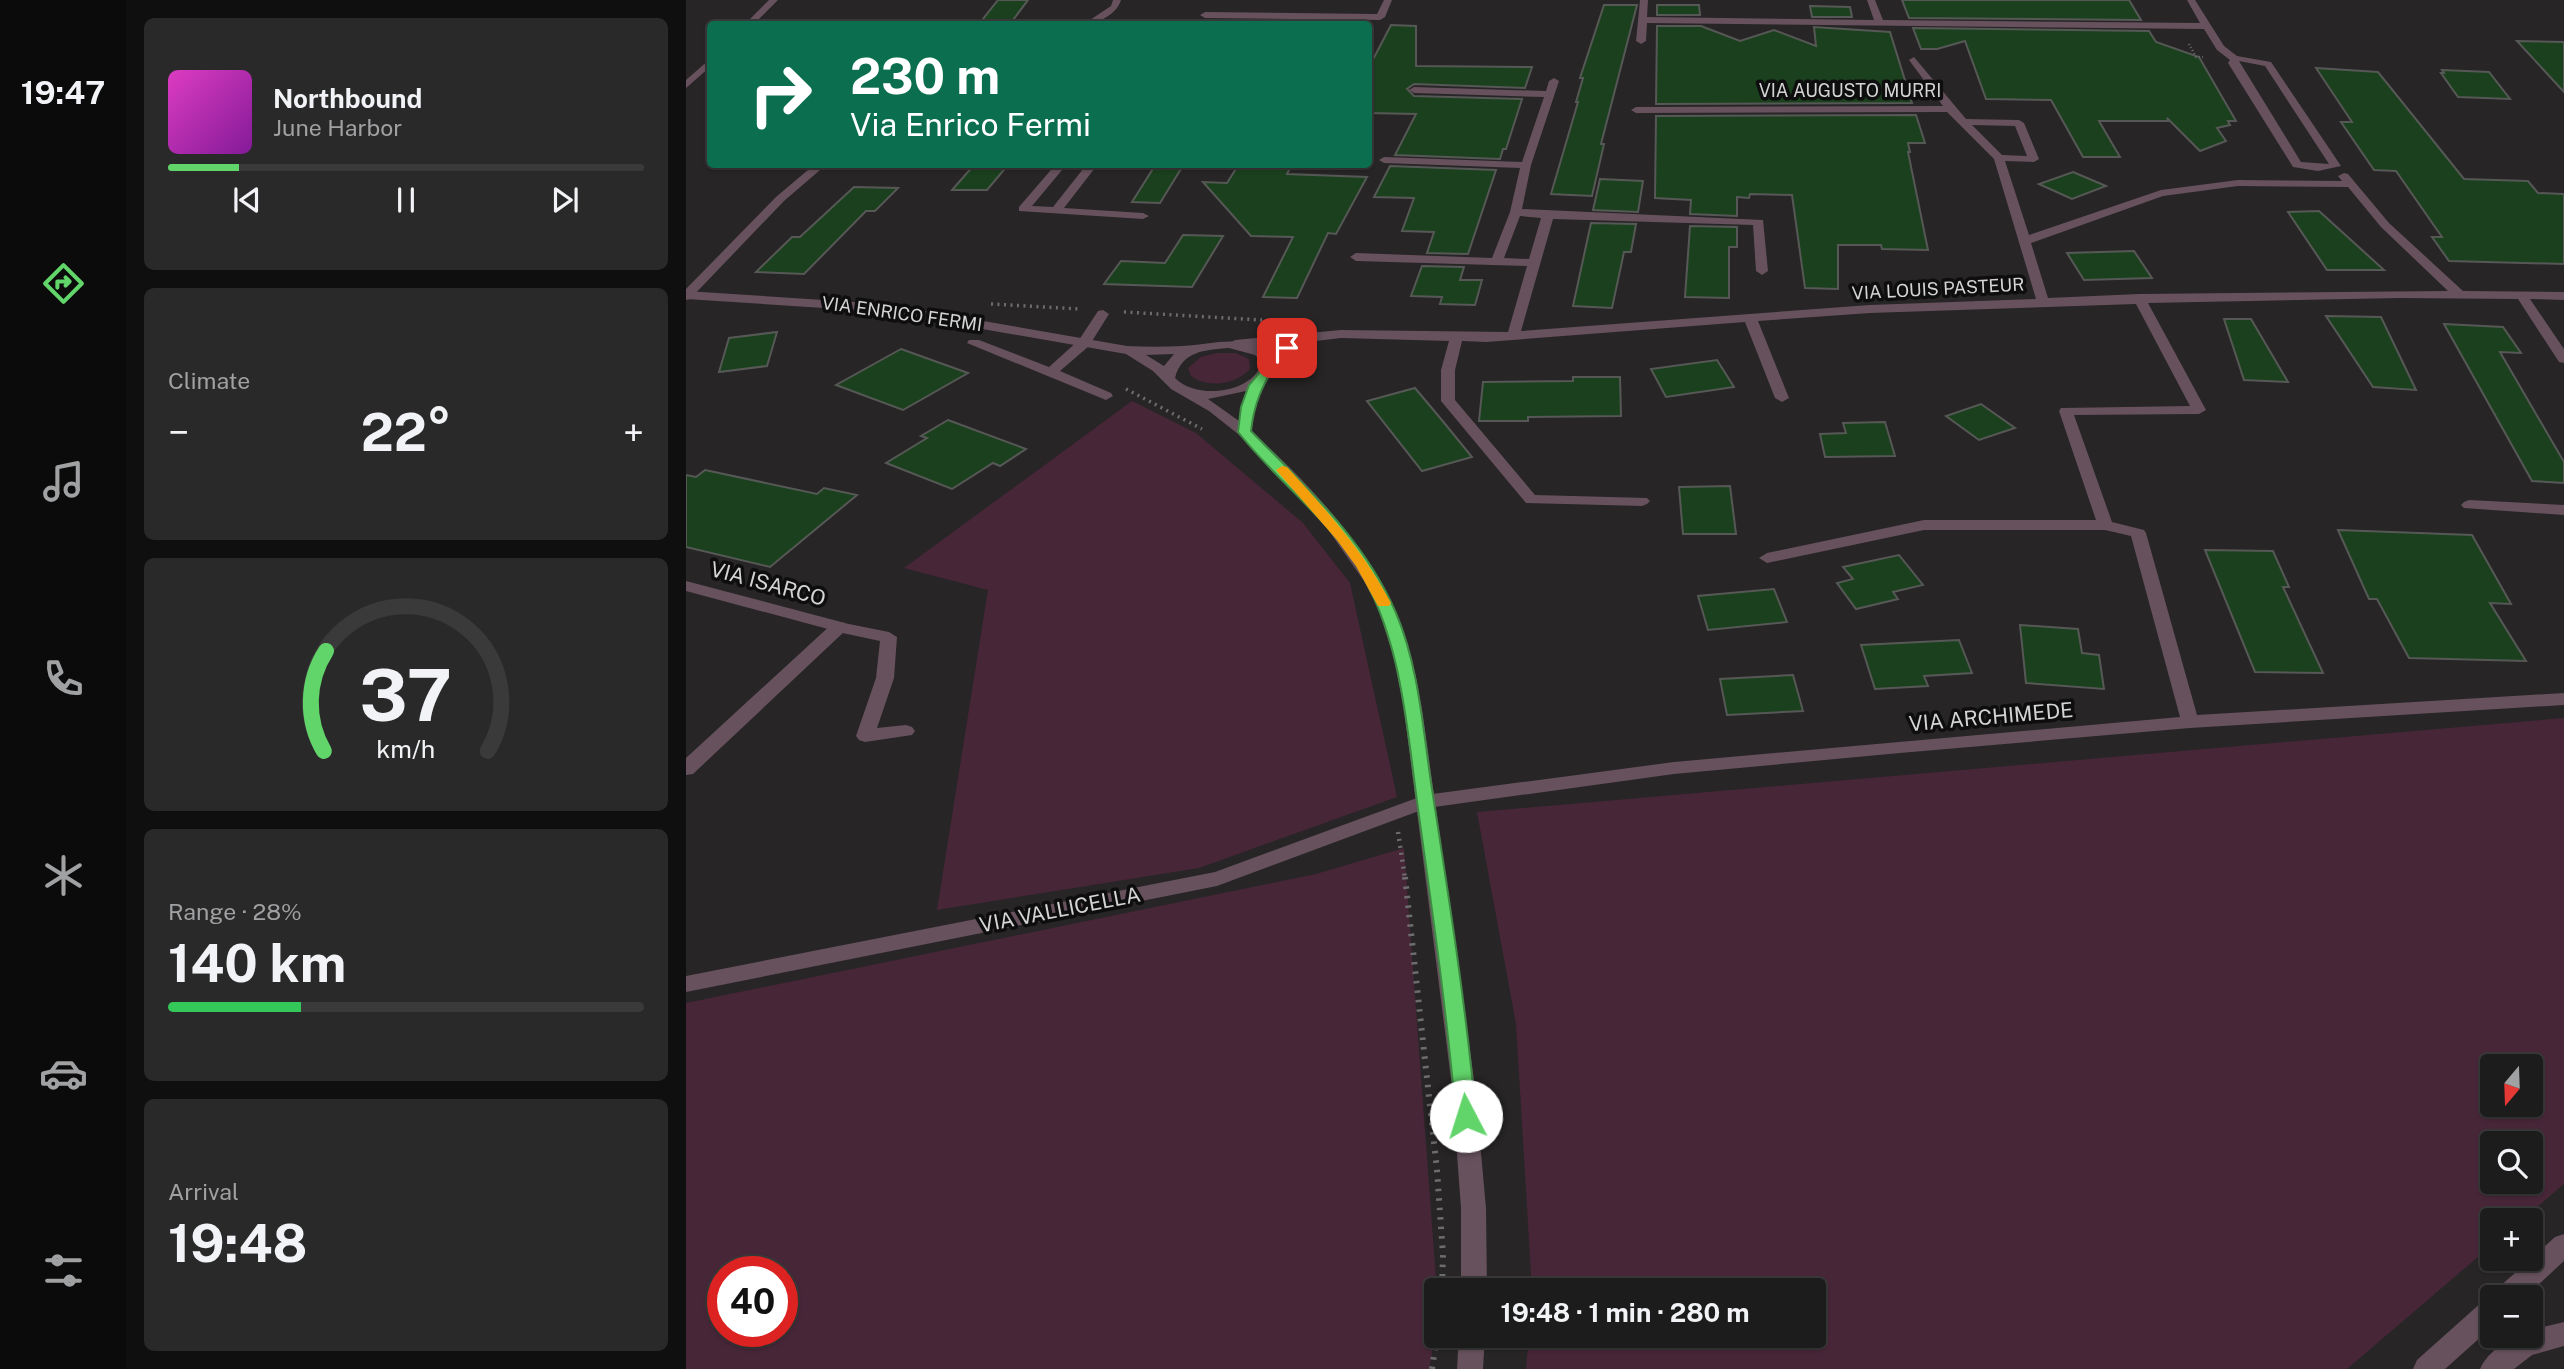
<!DOCTYPE html>
<html lang="en">
<head>
<meta charset="utf-8">
<style>
	:root { --surface:#1d1c1c; --page:#2a2929; --text:#f1f3f6; --muted:#a0a1a3; --line:#3b3a3b; --accent:#61d46a }
	body { margin:0; font-family:"Public Sans",sans-serif; background:var(--page); color:var(--text); height:100vh; display:flex; flex-direction:column; font-size:26px; white-space:nowrap }
	* { box-sizing:border-box; margin:0 }
	p { font-size:23px; color:var(--muted) }
	.icon { flex:none; width:38px; height:38px; fill:none; stroke:currentColor; stroke-width:2; stroke-linecap:round; stroke-linejoin:round }
	.map { position:relative; flex:1; overflow:hidden }
	.drawer { display:flex; flex-direction:column; gap:18px; padding:18px; background:#100f0f; width:560px }
	.drawer>* { flex:none }
	.guide { position:absolute; left:21px; top:21px; width:665px; height:147px; border-radius:7px; box-shadow:0 2px 5px #0004,0 0 0 2px var(--line); background:#0b6e4f; color:#fff; overflow:hidden }
	.needle { width:46px; rotate:199deg }
	.fabs { position:absolute; left:1794px; top:1054px; display:grid; gap:14px }
	.fabs a { display:grid; place-items:center; width:63px; height:63px; border-radius:7px; background:var(--surface); box-shadow:0 2px 5px #0004,0 0 0 2px var(--line); font-size:35px }
	.speed { position:absolute; left:21px; top:1256px; display:flex; gap:14px; font-size:35px; font-weight:700; text-align:center }
	.speed>* { display:grid; place-content:center; width:91px; height:91px; border-radius:50%; background:var(--surface); box-shadow:0 2px 5px #0004,0 0 0 2px var(--line); line-height:1 }
	.speed .limit { border:10px solid #d22; background:#fff; color:#111 }
	.pin { position:absolute; display:grid; place-items:center; width:60px; height:60px; color:#fff; margin:-30px; border-radius:14px; box-shadow:0 4px 10px #0006 }
	.me { position:absolute; width:77px; margin:-38px; rotate:355deg; stroke-linejoin:round; filter:drop-shadow(0 0 5px #0008) }
	.turn { display:flex; align-items:center; gap:24px; height:147px; padding:0 28px; font-size:32px }
	.turn .icon { width:91px; height:91px; stroke-width:2.5 }
	.turn b { display:block; font-size:49px; line-height:60px }
	.big { font-size:52px; font-weight:700; line-height:1.1 }
	.drawer .card { flex:1; display:flex; flex-direction:column; justify-content:center; gap:10px; min-width:0; padding:0 24px; border-radius:10px; background:var(--page) }
	.drawer .dial { align-items:center; gap:0 }
	.dial svg { height:182px; overflow:visible; fill:none; stroke:var(--line); stroke-width:7; stroke-linecap:round; text-anchor:middle }
	.dial text { fill:var(--text); stroke:none }
	.song { display:flex; align-items:center; gap:21px }
	.cover { width:84px; height:84px; border-radius:10px; background:linear-gradient(135deg,hsl(310 70% 55%),hsl(290 70% 35%)) }
	.played { height:7px; border-radius:4px; background:linear-gradient(90deg,var(--accent) 15%,var(--line) 15%) }
	.keys { display:flex; justify-content:space-around; direction:ltr }
	.heat { display:flex; justify-content:space-between; align-items:center; font-size:38px; direction:ltr }
	.charge { height:10px; border-radius:5px; background:linear-gradient(90deg,#34c759 28%,var(--line) 0) }
	.trip { position:absolute; left:738px; top:1278px; width:402px; height:70px; border-radius:7px; background:var(--surface); box-shadow:0 2px 5px #0004,0 0 0 2px var(--line); font-weight:700; line-height:70px; text-align:center }
	main { display:flex; flex:1; min-height:0 }
	.tabs { display:flex; flex-direction:column; width:126px; justify-content:space-around; align-items:center; background:#0c0b0b; color:var(--muted) }
	.tabs .icon { width:49px; height:49px }
	.tabs .on { color:var(--accent) }
	.tabs b { font-size:32px; color:var(--text) }
	.map>svg:first-child { display:block }
	.green { fill:#472638; fill-rule:evenodd }
	.building { fill:#1b401e; stroke:#565856; stroke-width:2 }
	.lines { fill:none; stroke-linecap:round; stroke-linejoin:round }
	.path-far3 { stroke:#6e6d6e; stroke-width:2.5; stroke-dasharray:1 2.5; stroke-linecap:butt }
	.path-far2 { stroke:#6e6d6e; stroke-width:3.5; stroke-dasharray:2 4.5; stroke-linecap:butt }
	.path-far1 { stroke:#6e6d6e; stroke-width:4.5; stroke-dasharray:2 5; stroke-linecap:butt }
	.path { stroke:#6e6d6e; stroke-width:6; stroke-dasharray:2.5 7; stroke-linecap:butt }
	.service { fill:#66515c; fill-rule:evenodd }
	.pedestrian { fill:#66515c; fill-rule:evenodd }
	.minor { fill:#66515c; fill-rule:evenodd }
	.tertiary { fill:#66515c; fill-rule:evenodd }
	.route { fill:#61d46a; stroke:#3f8a45; stroke-width:2 }
	.slow { fill:#f59e0b }
	.labels { text-anchor:middle; stroke-width:7; stroke-linejoin:round; paint-order:stroke }
	.far-street-label { font-size:18px; fill:#d5d4d5; stroke:#0f0e0f }
	.street-label { font-size:21px; fill:#d5d4d5; stroke:#0f0e0f }
</style>
</head>
<body>
<main>
<nav class="tabs">
<b>19:47</b>
<svg class="icon on" aria-label="directions" viewBox="0 0 24 24"><path d="M12 3l9 9-9 9-9-9zM9 14v-3h6M13 9l2 2-2 2"/></svg>
<svg class="icon" aria-label="music" viewBox="0 0 24 24"><path d="M9 18V5l10-2v13"/><circle cx="6" cy="18" r="3"/><circle cx="16" cy="16" r="3"/></svg>
<svg class="icon" aria-label="phone" viewBox="0 0 24 24"><path d="M5 4h4l2 5-3 2q2 4 5 5l2-3 5 2v4C11 20 4 13 5 4z"/></svg>
<svg class="icon" aria-label="climate" viewBox="0 0 24 24"><path d="M12 3v18M4 7l16 10M4 17L20 7"/></svg>
<svg class="icon" aria-label="car" viewBox="0 0 24 24"><path d="M5 17H2v-5l4-1 3-4h7l3 4 3 1v5h-3M9 17h6M6 11h13"/><circle cx="7" cy="17" r="2"/><circle cx="17" cy="17" r="2"/></svg>
<svg class="icon" aria-label="filters" viewBox="0 0 24 24"><path d="M4 7h16M4 17h16"/><circle cx="9" cy="7" r="2"/><circle cx="15" cy="17" r="2"/></svg>
</nav>
<section class="drawer">
<div class="card">
<div class="song"><i class="cover"></i><div><b>Northbound</b><p>June Harbor</p></div></div>
<div class="played"></div>
<div class="keys"><svg class="icon" aria-label="previous" viewBox="0 0 24 24"><path d="M18 5L8 12l10 7zM5 5v14"/></svg><svg class="icon" aria-label="pause" viewBox="0 0 24 24"><path d="M8 5v14M16 5v14"/></svg><svg class="icon" aria-label="next" viewBox="0 0 24 24"><path d="M6 5l10 7-10 7zM19 5v14"/></svg></div>
</div>
<div class="card"><p>Climate</p>
<div class="heat"><a>−</a><b class="big">22°</b><a>+</a></div>
</div>
<div class="card dial"><svg viewBox="0 0 100 80">
<path d="M14 69A42 42 0 1 1 86 69"/>
<path d="M14 69A42 42 0 0 1 15 25" stroke="#61d46a"/>
<text x="50" y="56" font-size="32" font-weight="700">37</text>
<text x="50" y="72" font-size="11">km/h</text>
</svg></div>
<div class="card"><p>Range · 28%</p><b class="big">140 km</b><div class="charge"></div></div>
<div class="card"><p>Arrival</p><b class="big">19:48</b></div>
</section>
<div class="map">
<svg width="1878" height="1369" viewBox="0 0 1878 1369">
	<rect width="100%" height="100%" fill="#272526"/>
	<g class="green">
		<path d="M531,353H550L563,359L564,369C551,384 522,389 505,376L502,368L515,357Z"/>
		<polygon points="446,401 510,433 617,523 664,583 711,797 513,868 251,910 302,590 218,568"/>
		<path d="M1878,718V1184L1836,1220H1806V1245L1661,1369H840L843,1335H1129V1290H846L830,1024L791,812ZM1806,1066H1844V1104H1806ZM1806,1143H1844V1181H1806Z"/>
		<path d="M718,848L751,1292V1326L743,1369H0V1003L630,874ZM37,1272H96V1332H37Z"/>
	</g>
	<g class="building">
		<polygon points="312,0 342,0 324,24 293,24"/>
		<polygon points="1216,0 1443,0 1455,20 1223,18"/>
		<polygon points="918,5 951,5 915,144 918,144 906,196 865,194 892,102 890,102 897,78 894,78"/>
		<polygon points="971,5 1013,5 1014,15 971,15"/>
		<polygon points="1124,6 1164,7 1166,17 1126,17"/>
		<polygon points="705,25 730,26 730,66 846,67 839,88 728,84 721,89 728,96 836,99 820,149 817,149 814,159 709,155 730,114 682,113 682,69"/>
		<polygon points="971,26 1015,26 1054,41 1088,30 1130,46 1128,27 1204,32 1226,103 970,104"/>
		<polygon points="1227,28 1463,31 1470,42 1513,57 1550,121 1542,121 1544,125 1531,128 1540,141 1514,151 1481,118 1482,121 1413,121 1434,157 1397,157 1365,100 1300,99 1279,41 1251,49 1235,49"/>
		<polygon points="1831,41 1878,42 1878,92"/>
		<polygon points="1630,68 1692,72 1778,179 1842,181 1852,193 1878,194 1878,264 1763,261 1746,237 1756,237 1710,171 1688,170 1655,122 1666,122"/>
		<polygon points="1756,70 1803,72 1824,99 1772,97 1755,73 1758,73"/>
		<polygon points="1230,115 1239,143 1222,143 1224,152 1222,152 1242,250 1196,249 1195,245 1152,245 1152,289 1119,288 1106,195 1064,194 1063,198 1051,197 1051,216 1004,214 1005,200 969,198 970,116"/>
		<polygon points="470,164 498,164 474,203 446,202"/>
		<polygon points="553,164 606,164 601,174 681,177 650,234 642,233 611,298 577,297 607,237 565,236 517,182 541,183"/>
		<polygon points="288,165 322,165 301,190 266,190"/>
		<polygon points="704,166 810,170 782,254 741,253 748,232 716,231 728,198 688,197"/>
		<polygon points="1387,172 1420,186 1386,199 1353,184"/>
		<polygon points="914,179 957,181 952,212 907,210"/>
		<polygon points="168,187 212,188 189,211 180,211 118,274 70,272 106,237 114,237"/>
		<polygon points="1633,211 1698,270 1641,270 1602,212"/>
		<polygon points="905,223 950,224 945,252 938,252 926,308 887,306"/>
		<polygon points="1004,226 1051,227 1051,247 1043,247 1043,298 999,297"/>
		<polygon points="497,235 537,236 506,287 418,284 435,261 479,263"/>
		<polygon points="1448,251 1466,278 1398,280 1381,253"/>
		<polygon points="736,266 778,267 774,280 796,280 789,305 754,304 756,297 725,296"/>
		<polygon points="1640,316 1695,317 1730,390 1687,387"/>
		<polygon points="1538,319 1565,319 1602,382 1558,380"/>
		<polygon points="1758,324 1817,327 1835,353 1814,352 1878,462 1878,483 1846,481"/>
		<polygon points="91,332 81,366 33,372 43,338"/>
		<polygon points="215,349 282,373 217,410 150,385"/>
		<polygon points="1031,360 1048,387 980,397 965,369"/>
		<polygon points="887,377 934,377 935,416 842,417 842,421 793,421 797,382 887,381"/>
		<polygon points="729,388 755,419 786,457 736,471 681,401"/>
		<polygon points="1295,404 1329,428 1293,440 1260,416"/>
		<polygon points="262,420 340,449 314,466 307,463 266,489 200,463 241,438 235,436"/>
		<polygon points="1199,422 1209,456 1139,457 1134,434 1160,433 1157,423"/>
		<polygon points="19,470 131,494 138,488 171,495 84,567 0,547 0,475 10,477"/>
		<polygon points="1044,486 1050,534 997,534 993,487"/>
		<polygon points="1652,530 1786,535 1825,604 1804,603 1840,661 1723,658 1691,599 1683,599"/>
		<polygon points="1519,550 1587,551 1603,587 1597,587 1637,673 1569,672"/>
		<polygon points="1213,555 1237,585 1207,592 1212,599 1170,609 1151,583 1167,579 1157,567"/>
		<polygon points="1088,589 1101,622 1022,630 1012,596"/>
		<polygon points="1334,625 1392,629 1396,653 1413,655 1418,689 1340,683"/>
		<polygon points="1273,640 1286,673 1238,676 1242,686 1189,689 1175,645"/>
		<polygon points="1107,675 1117,711 1041,715 1034,679"/>
	</g>
	<g class="lines">
		<polyline class="path-far3" points="1503,44 1510,57 1517,57"/>
		<g class="path-far2">
			<polyline points="305,304 394,309"/>
			<polyline points="438,312 576,320"/>
			<polyline points="440,389 516,429"/>
		</g>
		<polyline class="path-far1" points="712,832 719,878"/>
		<g class="path">
			<polyline points="719,877 751,1170 757,1255 756,1290"/>
			<polyline points="746,1369 751,1335"/>
		</g>
		<g class="service">
			<polygon points="417,310 423,314 403,346 374,371 425,393 427,396 420,400 281,343 283,340 293,340 363,367 393,340 412,311"/>
			<polygon points="153,622 203,632 211,637 208,678 191,728 220,725 226,727 229,731 226,735 179,742 173,740 170,736 190,678 194,641 147,631 145,627 147,623"/>
		</g>
		<polygon class="pedestrian" points="153,622 159,623 161,627 159,631 7,774 0,775 0,758 147,623"/>
		<g class="minor">
			<polygon points="83,0 92,0 68,24 59,24"/>
			<path d="M427,0H435C431,14 412,24 398,24L425,6Z"/>
			<polygon points="698,0 706,0 699,17 694,20 519,18 514,15 519,12 691,14"/>
			<path d="M954,0H962L961,17L1188,20L1181,0H1189L1197,20L1514,23L1501,0H1509L1538,46L1551,56L1585,62L1655,166L1632,171L1607,167L1542,63L1544,60L1531,50L1518,29L961,23L960,41L955,44L950,41ZM1553,61L1579,66L1643,164L1615,162Z"/>
			<path d="M1228,57L1280,119L1333,120L1338,123L1353,159L1348,162L1319,161L1343,235L1475,190L1552,180L1656,181L1652,176L1658,173L1662,174L1703,223L1777,291L1878,292V300L1844,299L1878,349V363L1873,362L1832,299L1713,298L1462,303L1520,410L1513,414L1388,415L1426,522L1458,530L1460,533L1511,715L1878,693V705L1504,728L1214,753L988,774L741,808L531,886L0,992V976L529,872L739,795L988,762L1494,717L1445,536L1419,530H1238L1081,563L1073,558L1081,553L1238,520H1410L1373,411L1375,408L1504,406L1450,304L1184,313L1072,321L1103,398L1096,402L1089,398L1059,322L800,342L776,341L769,370V400L849,495L961,498L964,501L961,504L956,506L840,503L755,401V370L763,341L655,338L571,348H549L542,344L549,340L655,330L822,332L841,266L670,261L664,257L670,253L806,258L824,212L834,168L698,163L693,160L698,157L836,162L858,97L728,93L723,90L728,87L860,91L863,81L868,78L873,81L845,165L836,209L1077,220L1082,271L1076,275L1070,271L1067,225L867,219L835,331L1184,305L1350,299L1308,159L1261,112L950,113L945,110L950,107L1257,106L1223,60ZM1286,125L1329,126L1341,156L1316,155ZM1552,186L1662,187L1695,227L1762,291L1453,294L1362,298L1345,243L1477,196ZM834,216L855,218L843,259L818,258Z"/>
			<polygon points="24,59 24,67 0,88 0,80"/>
			<polygon points="129,164 141,164 98,201 4,299 0,300 0,289 90,197"/>
			<polygon points="370,164 381,164 346,206 367,207 401,164 412,164 378,208 457,213 463,216 457,219 333,211 333,207"/>
			<polygon points="1783,500 1878,505 1878,515 1778,508 1775,505 1778,502"/>
			<polygon points="0,581 159,623 161,627 153,632 0,591"/>
			<polygon points="1878,1234 1878,1261 1839,1297 1807,1297 1811,1289 1869,1237"/>
			<polygon points="1806,1298 1806,1327 1759,1369 1727,1369 1731,1360 1797,1301"/>
			<path d="M1878,1322V1346L1846,1355L1828,1369H1794C1802,1351 1825,1335 1844,1335V1330Z"/>
		</g>
		<g class="tertiary">
			<path d="M0,291L199,304L441,346C460,347 478,347 497,346C529,344 566,331 590,361L587,372L571,397L565,431C621,482 678,541 709,610C724,642 730,676 736,709L789,1087L800,1208L801,1290H775V1208L766,1087L718,709L708,658L693,610L678,581L636,521L581,461L552,434L523,411L485,389L467,371L440,354L199,312L0,299ZM543,348L569,355L576,362C567,394 510,400 489,378C496,351 518,350 543,348ZM488,354L478,366L460,355ZM560,391L553,421L522,399Z"/>
			<polygon points="773,1335 799,1335 797,1369 771,1369"/>
		</g>
	</g>
	<path class="route" d="M601,344L607,348C602,353 594,358 590,363C576,386 568,404 565,431C619,486 679,540 710,613C733,667 737,731 746,789C763,898 780,1006 790,1116L787,1122L780,1125L773,1122L770,1116C761,1015 747,916 733,816C721,732 717,640 671,566C638,515 589,479 552,432L555,407L563,385L575,371L581,358Z"/>
	<path class="slow" d="M596,466L601,467C642,512 676,549 705,603L703,606H692L670,566L651,540L590,470Z"/>
	<g class="labels">
		<g class="far-street-label">
			<text x="1164" y="97">VIA AUGUSTO MURRI</text>
			<text transform="translate(1252 289) rotate(-3)" y="6">VIA LOUIS PASTEUR</text>
			<text transform="translate(216 314) rotate(8)" y="6">VIA ENRICO FERMI</text>
		</g>
		<g class="street-label">
			<text transform="translate(82 584) rotate(15)" y="7">VIA ISARCO</text>
			<text transform="translate(1305 717) rotate(-5)" y="7">VIA ARCHIMEDE</text>
			<text transform="translate(374 910) rotate(-11)" y="7">VIA VALLICELLA</text>
		</g>
	</g>
</svg>
<div class="fabs">
<a><svg class="needle" viewBox="-14 -14 28 28"><path d="M0-13l5 13h-10z" fill="#e53935"/><path d="M0 13l5-13h-10z" fill="#a0a1a3"/></svg></a>
<a><svg class="icon" aria-label="search" viewBox="0 0 24 24"><circle cx="10" cy="10" r="6"/><path d="M15 15l6 6"/></svg></a>
<a>+</a>
<a>−</a>
</div>
<div class="speed"><div class="limit">40</div></div>
<div class="pin" style="left:601px;top:348px;background:#d93025"><svg class="icon" aria-label="arrive" viewBox="0 0 24 24"><path d="M6 21V4h12l-3 4 3 4H6"/></svg></div>
<svg class="me" style="left:780px;top:1116px" viewBox="-20 -20 40 40"><circle r="19" fill="#fff"/><path d="M0-13L10 11 0 6-10 11z" fill="#61d46a"/></svg>
<div class="trip">19:48 · 1 min · 280 m</div>
<div class="guide">
<div class="turn"><svg class="icon" aria-label="right" viewBox="0 0 24 24"><path d="M7 20v-9h11M14 6l5 5-5 5"/></svg><div><b>230 m</b>Via Enrico Fermi</div></div>
</div>
</div>
</main>
</body>
</html>
